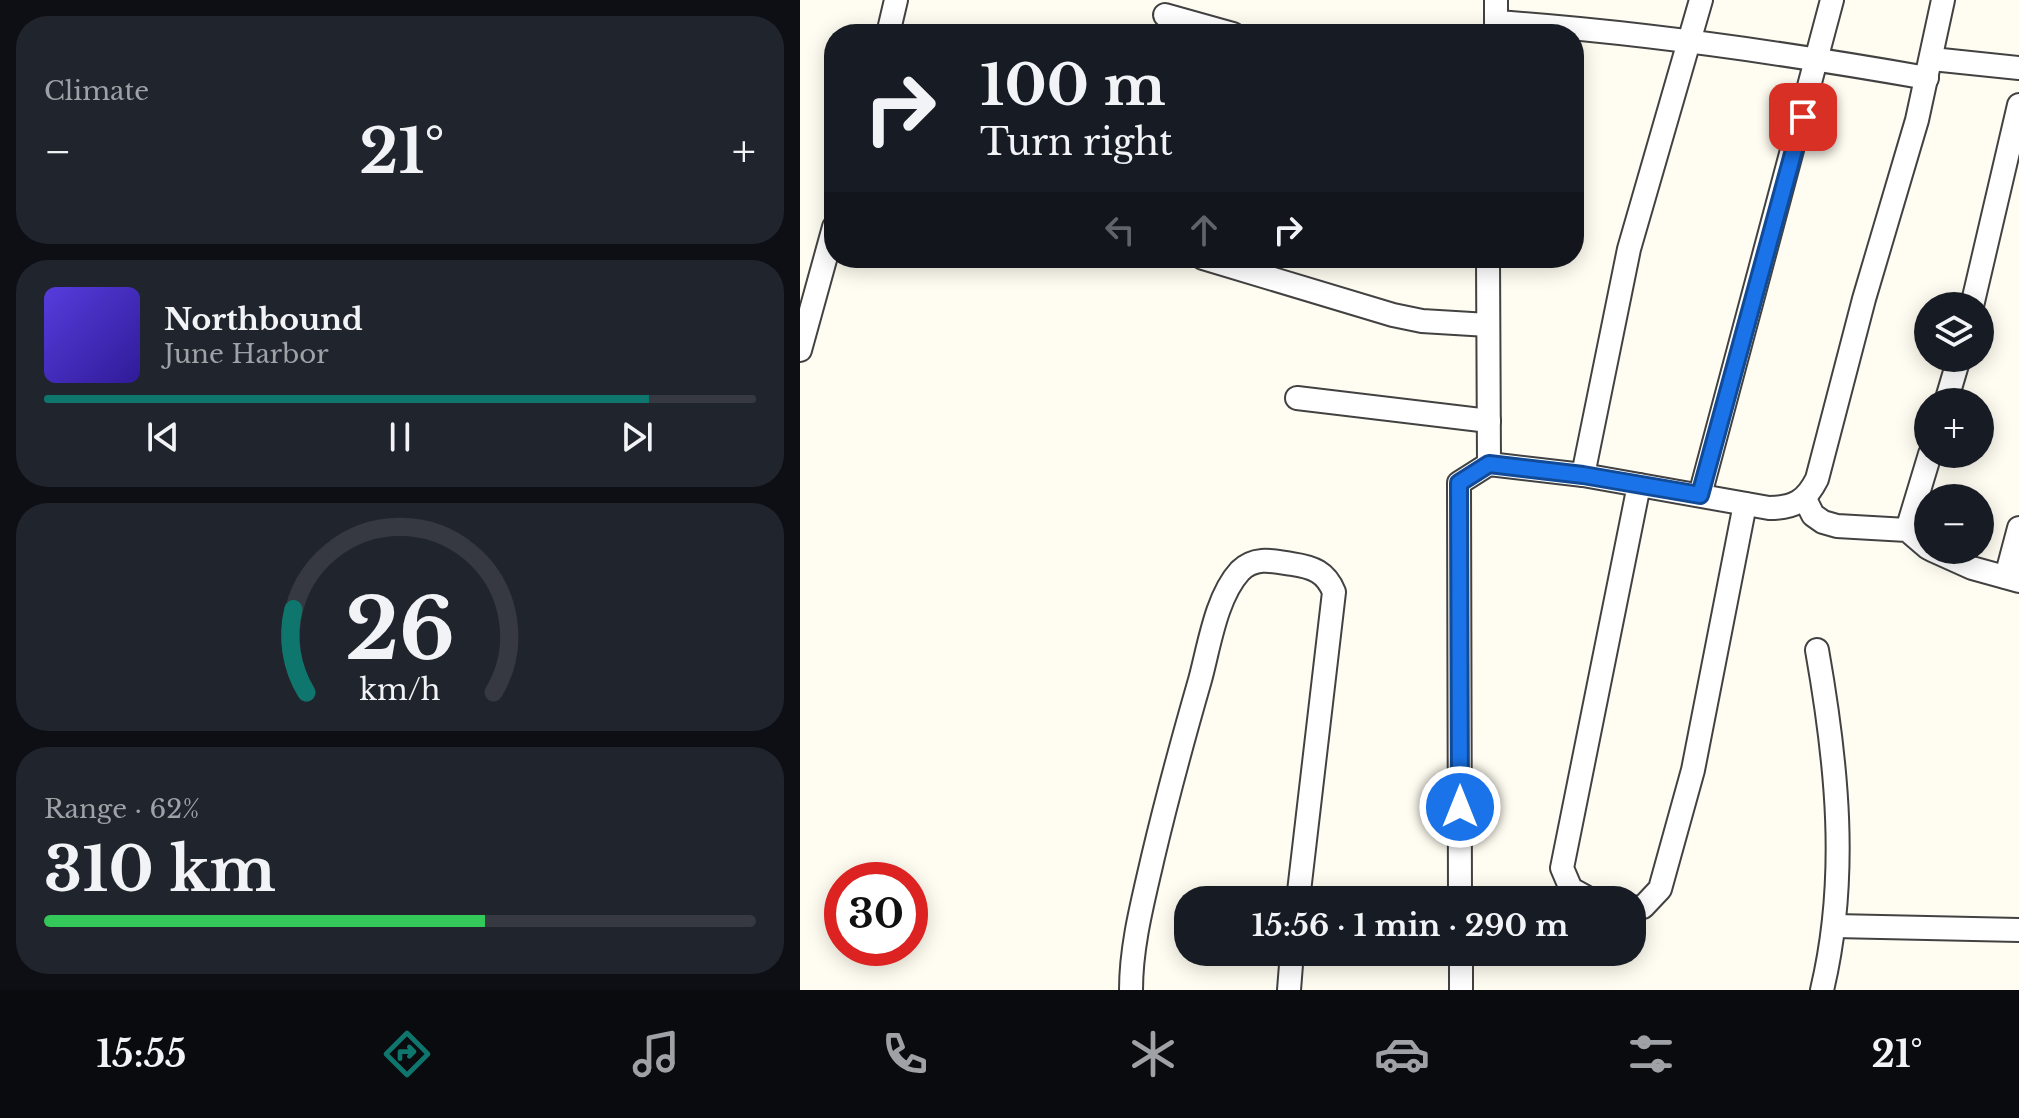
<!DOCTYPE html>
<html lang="en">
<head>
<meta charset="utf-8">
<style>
	:root { --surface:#171b24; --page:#20242c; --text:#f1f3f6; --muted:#9ea1a6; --line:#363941; --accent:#0f766e }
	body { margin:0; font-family:"Libre Baskerville",serif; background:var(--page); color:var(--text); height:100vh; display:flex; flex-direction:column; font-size:30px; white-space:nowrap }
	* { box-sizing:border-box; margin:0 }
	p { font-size:26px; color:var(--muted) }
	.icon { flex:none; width:44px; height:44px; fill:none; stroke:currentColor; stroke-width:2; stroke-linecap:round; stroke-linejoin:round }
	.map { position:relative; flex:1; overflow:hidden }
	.side { display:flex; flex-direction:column; gap:16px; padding:16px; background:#0d0f14; width:800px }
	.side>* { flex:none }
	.guide { position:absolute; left:24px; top:24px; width:760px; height:244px; border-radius:32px; box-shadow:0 4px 20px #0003; background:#171b24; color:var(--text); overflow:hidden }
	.controls { position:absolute; left:1114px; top:292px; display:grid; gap:16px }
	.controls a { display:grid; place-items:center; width:80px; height:80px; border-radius:50%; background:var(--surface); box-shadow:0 4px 20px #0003; font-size:40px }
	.speed { position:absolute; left:24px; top:862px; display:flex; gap:16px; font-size:40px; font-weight:700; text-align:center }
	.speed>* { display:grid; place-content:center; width:104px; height:104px; border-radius:50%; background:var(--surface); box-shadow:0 4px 20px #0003; line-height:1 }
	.speed .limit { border:12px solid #d22; background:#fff; color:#111 }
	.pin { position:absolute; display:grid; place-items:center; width:68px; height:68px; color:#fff; margin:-34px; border-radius:16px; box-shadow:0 4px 12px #0006 }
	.me { position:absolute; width:88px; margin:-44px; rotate:0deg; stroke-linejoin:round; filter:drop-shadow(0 0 6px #0008) }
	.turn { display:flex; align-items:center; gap:28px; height:168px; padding:0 24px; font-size:36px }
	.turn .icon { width:104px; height:104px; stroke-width:2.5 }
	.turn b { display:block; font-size:56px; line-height:68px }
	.lanes { display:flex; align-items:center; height:76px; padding:0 24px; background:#0003; justify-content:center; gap:40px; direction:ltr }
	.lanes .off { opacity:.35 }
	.big { font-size:60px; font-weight:700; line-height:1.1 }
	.side .card { flex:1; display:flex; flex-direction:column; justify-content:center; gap:12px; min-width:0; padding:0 28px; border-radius:32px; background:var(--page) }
	.side .dial { align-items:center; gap:0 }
	.dial svg { height:208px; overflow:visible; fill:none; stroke:var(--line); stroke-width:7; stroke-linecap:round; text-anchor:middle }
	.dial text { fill:var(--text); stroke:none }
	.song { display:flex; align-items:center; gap:24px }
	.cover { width:96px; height:96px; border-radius:12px; background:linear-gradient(135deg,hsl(250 70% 55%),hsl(250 70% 35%)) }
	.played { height:8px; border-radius:4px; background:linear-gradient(90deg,var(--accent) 85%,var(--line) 85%) }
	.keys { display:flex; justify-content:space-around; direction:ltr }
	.heat { display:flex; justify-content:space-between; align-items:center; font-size:44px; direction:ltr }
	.charge { height:12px; border-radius:6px; background:linear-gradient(90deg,#34c759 62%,var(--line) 0) }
	.trip { position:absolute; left:374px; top:886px; width:472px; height:80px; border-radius:32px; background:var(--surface); box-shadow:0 4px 20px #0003; font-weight:700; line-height:80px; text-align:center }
	.menu { display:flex; height:128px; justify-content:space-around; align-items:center; background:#090b0e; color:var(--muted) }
	.menu .icon { width:56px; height:56px }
	.menu .current { color:var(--accent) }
	.menu b { font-size:36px; color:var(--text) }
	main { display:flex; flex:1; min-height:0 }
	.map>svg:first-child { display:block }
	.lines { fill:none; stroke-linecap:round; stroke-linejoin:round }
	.minor-casing { stroke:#424242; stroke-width:26 }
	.minor { stroke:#fff; stroke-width:22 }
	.route-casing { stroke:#114b97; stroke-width:20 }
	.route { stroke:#1a73e8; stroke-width:14 }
</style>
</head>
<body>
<main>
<section class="side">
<div class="card"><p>Climate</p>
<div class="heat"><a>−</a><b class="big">21°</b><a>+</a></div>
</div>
<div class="card">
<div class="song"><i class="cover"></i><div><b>Northbound</b><p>June Harbor</p></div></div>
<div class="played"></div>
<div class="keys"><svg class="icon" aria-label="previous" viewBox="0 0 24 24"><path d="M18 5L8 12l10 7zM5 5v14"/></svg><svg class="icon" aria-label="pause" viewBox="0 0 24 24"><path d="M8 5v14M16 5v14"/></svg><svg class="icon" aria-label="next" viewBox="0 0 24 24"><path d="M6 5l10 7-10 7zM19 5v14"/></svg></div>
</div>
<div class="card dial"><svg viewBox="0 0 100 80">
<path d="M14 69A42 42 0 1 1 86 69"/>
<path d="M14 69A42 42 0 0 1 9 37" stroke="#0f766e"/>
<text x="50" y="56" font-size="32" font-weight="700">26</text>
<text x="50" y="72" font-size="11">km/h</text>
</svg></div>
<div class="card"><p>Range · 62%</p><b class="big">310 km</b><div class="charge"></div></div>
</section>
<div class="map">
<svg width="1219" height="990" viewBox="0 0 1219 990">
	<rect width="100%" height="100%" fill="#fffcf1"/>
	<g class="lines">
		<defs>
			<g id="minor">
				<polyline points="365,15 433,34"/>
				<path d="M696,22C841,32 985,53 1127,78"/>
				<polyline points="88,34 96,0"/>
				<polyline points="696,34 696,0"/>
				<polyline points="1132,59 1219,68"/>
				<polyline points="403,258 593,315 622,321 688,325"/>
				<polyline points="688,258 689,464"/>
				<polyline points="1172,306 1219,105"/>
				<polyline points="0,350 34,227"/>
				<polyline points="497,398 689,421"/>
				<polyline points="1146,402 1159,358"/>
				<polyline points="783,475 829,249 901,0"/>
				<polyline points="900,495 1032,0"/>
				<polyline points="1005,499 1013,515 1023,522 1037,526 1107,530 1128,548"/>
				<polyline points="1107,530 1130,454"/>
				<polyline points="1132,550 1172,568 1219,581"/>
				<polyline points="1206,577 1219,528"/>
				<path d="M1017,650C1037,763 1049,877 1022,990"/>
				<path d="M660,900L659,483L689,464L783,475L969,508C994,508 1006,501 1017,479L1064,299L1117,120L1143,0"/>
				<polyline points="791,900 771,889 762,868 839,485"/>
				<polyline points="832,908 843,907 860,889 893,770 945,504"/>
				<polyline points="1035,926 1219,930"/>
				<polyline points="661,952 661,990"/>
				<path d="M331,990C331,945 343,901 353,857C367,798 383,739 400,680C409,647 416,597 440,571C455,556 473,561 492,564C513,567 526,572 534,592L498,900"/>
				<polyline points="489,990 492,952"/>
			</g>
		</defs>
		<use href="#minor" class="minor-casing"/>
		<use href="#minor" class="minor"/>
	</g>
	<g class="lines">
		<defs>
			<polyline id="route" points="660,807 659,483 689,464 783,475 900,495 1003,117"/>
		</defs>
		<use href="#route" class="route-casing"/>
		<use href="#route" class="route"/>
	</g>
</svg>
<div class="controls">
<a><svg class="icon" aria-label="layers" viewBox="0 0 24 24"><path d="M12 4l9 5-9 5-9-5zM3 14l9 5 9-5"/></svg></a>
<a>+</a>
<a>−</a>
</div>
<div class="speed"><div class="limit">30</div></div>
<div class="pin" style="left:1003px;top:117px;background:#d93025"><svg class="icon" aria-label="arrive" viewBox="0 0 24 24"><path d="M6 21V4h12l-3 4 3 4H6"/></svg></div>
<svg class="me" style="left:660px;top:807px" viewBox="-20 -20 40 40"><circle r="17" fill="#1a73e8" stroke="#fff" stroke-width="3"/><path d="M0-11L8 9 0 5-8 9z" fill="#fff"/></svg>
<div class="trip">15:56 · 1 min · 290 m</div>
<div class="guide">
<div class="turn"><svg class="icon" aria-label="right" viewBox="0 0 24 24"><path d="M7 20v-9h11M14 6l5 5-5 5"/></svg><div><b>100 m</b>Turn right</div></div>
<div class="lanes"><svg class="icon off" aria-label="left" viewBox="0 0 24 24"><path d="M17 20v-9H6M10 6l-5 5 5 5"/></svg><svg class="icon off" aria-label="ahead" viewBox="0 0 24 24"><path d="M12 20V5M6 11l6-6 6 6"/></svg><svg class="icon" aria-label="right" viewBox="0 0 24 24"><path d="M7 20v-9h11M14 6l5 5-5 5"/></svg></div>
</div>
</div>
</main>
<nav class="menu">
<b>15:55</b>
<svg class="icon current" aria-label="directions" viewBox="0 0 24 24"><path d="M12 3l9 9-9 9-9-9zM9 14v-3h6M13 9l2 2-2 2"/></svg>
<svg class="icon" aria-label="music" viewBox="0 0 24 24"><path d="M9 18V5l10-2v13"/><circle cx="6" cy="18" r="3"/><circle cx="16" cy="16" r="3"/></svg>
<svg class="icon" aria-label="phone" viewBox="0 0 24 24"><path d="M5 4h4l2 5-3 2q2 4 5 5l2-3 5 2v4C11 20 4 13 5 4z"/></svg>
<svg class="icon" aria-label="climate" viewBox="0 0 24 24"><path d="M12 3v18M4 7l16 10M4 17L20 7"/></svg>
<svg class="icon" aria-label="car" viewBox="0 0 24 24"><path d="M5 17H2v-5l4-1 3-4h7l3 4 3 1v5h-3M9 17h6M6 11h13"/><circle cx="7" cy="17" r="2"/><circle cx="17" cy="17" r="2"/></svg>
<svg class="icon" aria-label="filters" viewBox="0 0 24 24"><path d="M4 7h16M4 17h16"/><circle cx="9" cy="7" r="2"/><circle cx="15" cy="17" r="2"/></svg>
<b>21°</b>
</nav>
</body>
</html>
